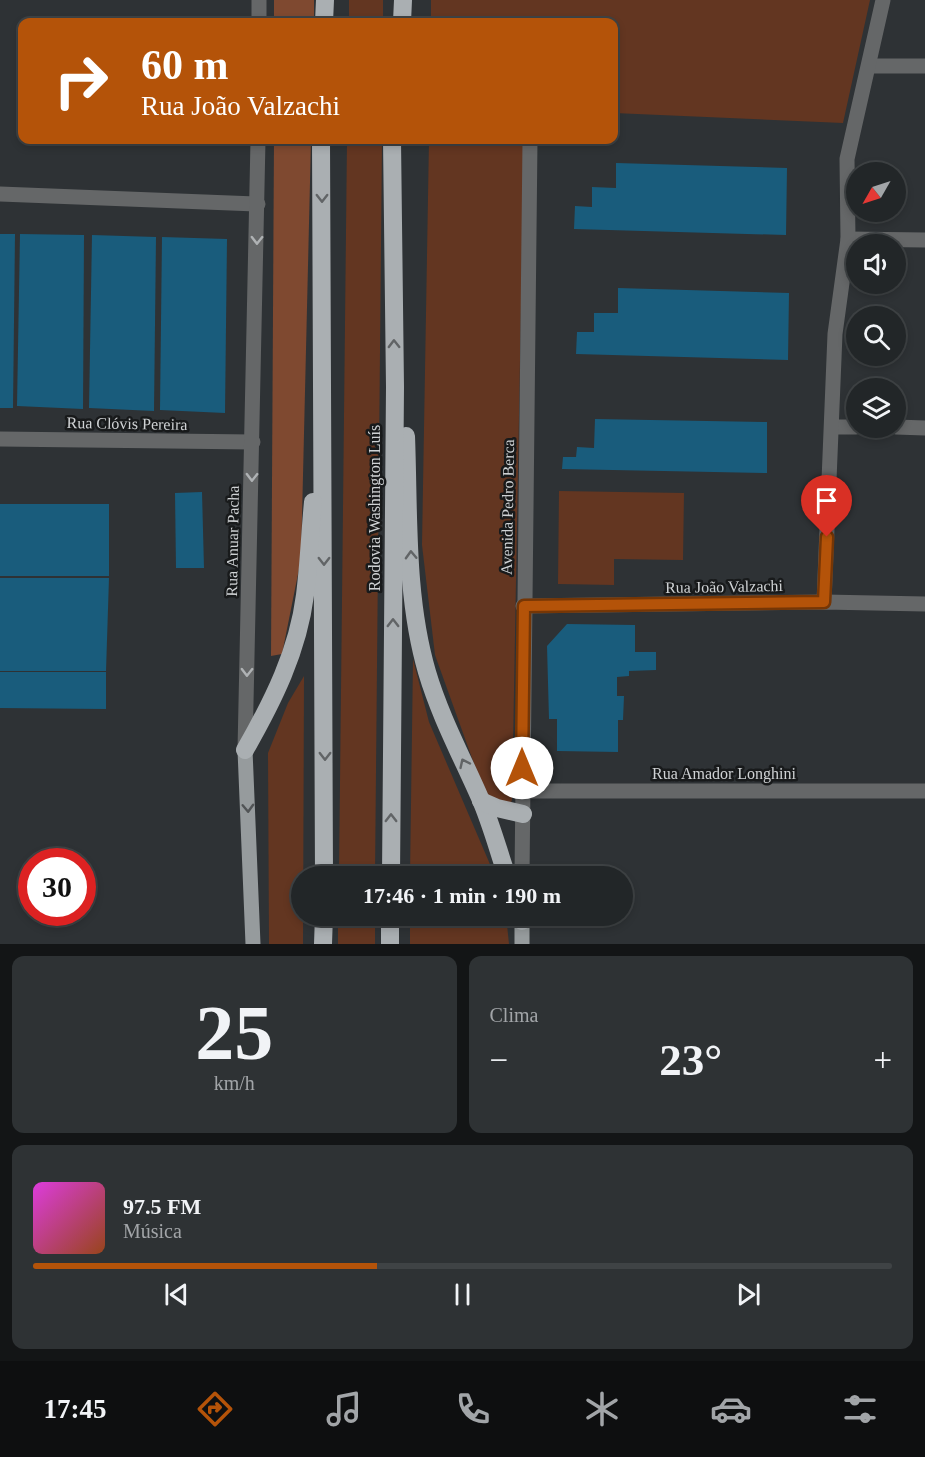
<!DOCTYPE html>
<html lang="pt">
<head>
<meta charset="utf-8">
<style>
	:root { --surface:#222628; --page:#2e3234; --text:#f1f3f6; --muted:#a2a5a8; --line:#3f4345; --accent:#b45309 }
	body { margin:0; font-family:"Times New Roman",serif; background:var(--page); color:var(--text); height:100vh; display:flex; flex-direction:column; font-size:22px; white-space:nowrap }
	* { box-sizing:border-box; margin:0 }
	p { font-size:20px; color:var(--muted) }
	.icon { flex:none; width:33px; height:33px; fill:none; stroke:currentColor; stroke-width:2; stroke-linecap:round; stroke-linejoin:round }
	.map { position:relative; height:944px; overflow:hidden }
	.details { display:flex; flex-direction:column; gap:12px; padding:12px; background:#131516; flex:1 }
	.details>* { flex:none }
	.banner { position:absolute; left:18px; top:18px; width:600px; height:126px; border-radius:12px; box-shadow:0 3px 9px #0003,0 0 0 2px var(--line); background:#b45309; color:#fff; overflow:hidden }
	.needle { width:39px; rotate:231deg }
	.controls { position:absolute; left:846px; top:162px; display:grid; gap:12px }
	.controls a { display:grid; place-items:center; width:60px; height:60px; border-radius:50%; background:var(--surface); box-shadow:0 3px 9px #0003,0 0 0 2px var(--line); font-size:30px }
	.speed { position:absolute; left:18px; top:848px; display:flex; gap:12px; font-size:30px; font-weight:700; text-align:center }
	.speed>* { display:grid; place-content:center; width:78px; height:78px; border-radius:50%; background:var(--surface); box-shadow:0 3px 9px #0003,0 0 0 2px var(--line); line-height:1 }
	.speed .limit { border:9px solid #d22; background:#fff; color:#111 }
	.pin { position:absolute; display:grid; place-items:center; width:51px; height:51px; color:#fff; margin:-62px -26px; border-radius:50% 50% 50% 0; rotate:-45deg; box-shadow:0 0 6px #0007 }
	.pin .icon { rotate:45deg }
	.me { position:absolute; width:66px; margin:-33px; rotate:0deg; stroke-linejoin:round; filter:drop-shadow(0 0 4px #0008) }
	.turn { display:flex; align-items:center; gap:21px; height:126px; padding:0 24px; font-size:27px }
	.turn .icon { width:78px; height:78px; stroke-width:2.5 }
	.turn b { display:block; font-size:42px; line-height:51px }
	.big { font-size:45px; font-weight:700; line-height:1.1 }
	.details .widget { flex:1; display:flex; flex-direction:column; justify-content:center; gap:9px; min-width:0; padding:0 21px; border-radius:12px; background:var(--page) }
	.details .dial { align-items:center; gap:0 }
	.dial b { font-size:78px; line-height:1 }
	.song { display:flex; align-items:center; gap:18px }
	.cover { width:72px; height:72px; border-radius:9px; background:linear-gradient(135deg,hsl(300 70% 55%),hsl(20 70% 35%)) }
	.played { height:6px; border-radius:3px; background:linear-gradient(90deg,var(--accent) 40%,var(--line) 40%) }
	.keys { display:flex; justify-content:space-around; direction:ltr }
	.heat { display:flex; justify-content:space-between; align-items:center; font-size:33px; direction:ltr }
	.details .tiles { flex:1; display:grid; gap:12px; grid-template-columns:1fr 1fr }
	.widget:last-child { grid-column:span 2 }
	.trip { position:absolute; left:291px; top:866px; width:342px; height:60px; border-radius:30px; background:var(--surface); box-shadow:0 3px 9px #0003,0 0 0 2px var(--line); font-weight:700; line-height:60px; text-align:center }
	.menu { display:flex; height:96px; justify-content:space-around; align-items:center; background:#0e0f10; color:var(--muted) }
	.menu .icon { width:42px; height:42px }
	.menu .current { color:var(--accent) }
	.menu b { font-size:27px; color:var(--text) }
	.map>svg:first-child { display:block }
	.green { fill:#633621 }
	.forest { fill:#7f4930 }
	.building { fill:#195c7c }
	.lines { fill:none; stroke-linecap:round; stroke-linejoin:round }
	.minor { stroke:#656768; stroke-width:15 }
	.major { stroke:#969b9d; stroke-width:15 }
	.highway { stroke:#aaafb2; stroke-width:18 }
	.oneway { stroke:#616466 }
	.oneway2 { stroke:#afb2b4 }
	.oneway3 { stroke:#515456 }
	.route-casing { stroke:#753606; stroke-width:15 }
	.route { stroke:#b45309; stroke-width:10 }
	.labels { text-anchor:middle; stroke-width:5; stroke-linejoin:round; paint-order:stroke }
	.street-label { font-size:16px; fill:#cfd2d4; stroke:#181a1b }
</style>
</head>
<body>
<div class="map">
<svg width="925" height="944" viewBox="0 0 925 944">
	<rect width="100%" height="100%" fill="#2e3235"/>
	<g class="green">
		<rect x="349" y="0" width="34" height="22"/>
		<polygon points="431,0 870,0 843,123 614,113 614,22 431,22"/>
		<polygon points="347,140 382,140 375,876 339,876"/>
		<polygon points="429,140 524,140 512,800 509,807 486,797 435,655 422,545"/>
		<polygon points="559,491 684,493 683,560 614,559 614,585 558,584"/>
		<polygon points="413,659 429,722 495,876 410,876"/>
		<polygon points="304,676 303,944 269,944 268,753 288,703"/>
		<rect x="338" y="915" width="37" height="29"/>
		<polygon points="410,915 506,915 509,944 410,944"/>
	</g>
	<g class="forest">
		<rect x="274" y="0" width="40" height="22"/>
		<polygon points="274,140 311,140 301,559 282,654 271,656"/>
	</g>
	<g class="building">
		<polygon points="616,163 787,168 786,235 574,229 575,206 592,207 592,187 616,188"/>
		<polygon points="0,234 15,234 13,408 0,408"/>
		<polygon points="20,234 84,235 83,409 17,406"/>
		<polygon points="92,235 156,237 154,411 89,408"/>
		<polygon points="162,237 227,239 225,413 160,410"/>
		<polygon points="618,288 789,293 788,360 576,354 577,332 594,332 594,313 618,313"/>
		<polygon points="595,419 767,422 767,473 562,469 563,457 576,457 577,447 594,448"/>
		<polygon points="202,492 204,568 176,568 175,493"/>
		<rect x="0" y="504" width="109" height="72"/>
		<polygon points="0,578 109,578 106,671 0,671"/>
		<polygon points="567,624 635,625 635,652 656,652 656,670 629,671 629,676 617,677 617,696 624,696 623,720 618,720 618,752 557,751 557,719 549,719 547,646"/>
		<polygon points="0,672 106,672 106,709 0,708"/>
	</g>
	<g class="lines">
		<g class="minor">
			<polyline points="259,22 259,0"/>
			<polyline points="869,66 925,66"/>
			<polyline points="0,194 258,204"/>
			<polyline points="848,239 925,240"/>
			<polyline points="832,427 856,427"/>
			<polyline points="896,427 925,428"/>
			<polyline points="0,439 253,442"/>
			<polyline points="824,602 835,334 848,239 847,159 883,0"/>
			<polyline points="523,606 824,602 925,604"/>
			<polyline points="245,750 258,140"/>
			<polyline points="522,791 925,791"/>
			<polyline points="522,876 530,140"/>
		</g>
		<g class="major">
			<polyline points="245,750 253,944"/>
			<polyline points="522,944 522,921"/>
		</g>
		<g class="highway">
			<polyline points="324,22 325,0"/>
			<polyline points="402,22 403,0"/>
			<polyline points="321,140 324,876"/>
			<path d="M406,436C409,514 405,597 427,672C440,716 462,757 480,798C491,823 498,850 507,876"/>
			<path d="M245,750C273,701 298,651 305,595C309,564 310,533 313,502"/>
			<polyline points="481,801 497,808 523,814"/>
			<polyline points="391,876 395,387 392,140"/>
			<polyline points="520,915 522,921"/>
			<polyline points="323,944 324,915"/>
			<polyline points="390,944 390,915"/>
		</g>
	</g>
	<defs><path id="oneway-chevron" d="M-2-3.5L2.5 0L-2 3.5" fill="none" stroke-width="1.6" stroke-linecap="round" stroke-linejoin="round" transform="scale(1.5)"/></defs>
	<g class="oneway">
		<use href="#oneway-chevron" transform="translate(322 198) rotate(90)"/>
		<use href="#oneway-chevron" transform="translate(394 344) rotate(-91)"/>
		<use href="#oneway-chevron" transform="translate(411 555) rotate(-92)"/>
		<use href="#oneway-chevron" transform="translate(324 561) rotate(90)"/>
		<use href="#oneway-chevron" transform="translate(393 623) rotate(-90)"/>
		<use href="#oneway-chevron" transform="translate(325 756) rotate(90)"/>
		<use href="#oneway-chevron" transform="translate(464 763) rotate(-115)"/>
		<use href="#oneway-chevron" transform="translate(391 818) rotate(-90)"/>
	</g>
	<g class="oneway2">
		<use href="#oneway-chevron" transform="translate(257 240) rotate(91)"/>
		<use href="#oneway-chevron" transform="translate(252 477) rotate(91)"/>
		<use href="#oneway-chevron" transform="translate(247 672) rotate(91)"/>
	</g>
	<use class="oneway3" href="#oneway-chevron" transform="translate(248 808) rotate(88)"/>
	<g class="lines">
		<defs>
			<polyline id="route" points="522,768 524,606 824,602 827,537"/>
		</defs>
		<use href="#route" class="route-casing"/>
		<use href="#route" class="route"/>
	</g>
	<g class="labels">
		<g class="street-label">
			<text transform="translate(127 423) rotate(1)" y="6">Rua Clóvis Pereira</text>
			<text transform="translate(507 507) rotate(-89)" y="6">Avenida Pedro Berca</text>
			<text transform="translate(374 508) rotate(-90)" y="6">Rodovia Washington Luís</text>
			<text transform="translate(232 541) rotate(-89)" y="6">Rua Anuar Pacha</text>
			<text transform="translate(724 586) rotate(-1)" y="6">Rua João Valzachi</text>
			<text x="724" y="779">Rua Amador Longhini</text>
		</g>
	</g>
</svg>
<div class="controls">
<a><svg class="needle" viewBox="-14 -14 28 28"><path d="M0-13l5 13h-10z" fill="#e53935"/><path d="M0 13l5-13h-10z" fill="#a2a5a8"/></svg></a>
<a><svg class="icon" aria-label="sound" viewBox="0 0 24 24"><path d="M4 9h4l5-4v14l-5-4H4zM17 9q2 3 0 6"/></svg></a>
<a><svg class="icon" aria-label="search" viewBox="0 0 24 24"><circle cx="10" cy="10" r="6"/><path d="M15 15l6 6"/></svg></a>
<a><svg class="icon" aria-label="layers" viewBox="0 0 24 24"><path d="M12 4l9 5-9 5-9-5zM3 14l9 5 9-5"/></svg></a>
</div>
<div class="speed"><div class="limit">30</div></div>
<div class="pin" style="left:827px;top:537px;background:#d93025"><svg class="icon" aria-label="arrive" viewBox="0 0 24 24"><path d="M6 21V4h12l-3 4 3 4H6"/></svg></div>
<svg class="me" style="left:522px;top:768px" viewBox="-20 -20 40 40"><circle r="19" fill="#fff"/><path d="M0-13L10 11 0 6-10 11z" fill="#b45309"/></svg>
<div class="trip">17:46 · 1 min · 190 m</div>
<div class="banner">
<div class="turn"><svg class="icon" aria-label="right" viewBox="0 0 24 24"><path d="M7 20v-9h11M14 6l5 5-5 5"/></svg><div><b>60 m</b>Rua João Valzachi</div></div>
</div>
</div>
<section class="details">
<div class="tiles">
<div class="widget dial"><b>25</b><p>km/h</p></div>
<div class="widget"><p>Clima</p>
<div class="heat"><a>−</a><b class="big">23°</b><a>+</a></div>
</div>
<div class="widget">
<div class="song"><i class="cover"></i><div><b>97.5 FM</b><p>Música</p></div></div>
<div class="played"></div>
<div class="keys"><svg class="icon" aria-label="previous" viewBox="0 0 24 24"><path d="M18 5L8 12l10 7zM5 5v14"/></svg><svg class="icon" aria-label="pause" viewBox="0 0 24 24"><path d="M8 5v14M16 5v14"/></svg><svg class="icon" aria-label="next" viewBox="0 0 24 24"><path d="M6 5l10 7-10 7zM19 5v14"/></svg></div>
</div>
</div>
</section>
<nav class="menu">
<b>17:45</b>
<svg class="icon current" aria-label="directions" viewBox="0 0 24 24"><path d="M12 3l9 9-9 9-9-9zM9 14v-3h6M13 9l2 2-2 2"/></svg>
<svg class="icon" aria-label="music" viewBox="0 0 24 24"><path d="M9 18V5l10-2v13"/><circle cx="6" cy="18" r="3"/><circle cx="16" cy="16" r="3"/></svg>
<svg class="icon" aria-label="phone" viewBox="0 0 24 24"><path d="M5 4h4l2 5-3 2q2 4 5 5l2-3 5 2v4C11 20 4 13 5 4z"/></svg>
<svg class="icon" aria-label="climate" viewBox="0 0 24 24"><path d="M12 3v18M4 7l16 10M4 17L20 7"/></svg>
<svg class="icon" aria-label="car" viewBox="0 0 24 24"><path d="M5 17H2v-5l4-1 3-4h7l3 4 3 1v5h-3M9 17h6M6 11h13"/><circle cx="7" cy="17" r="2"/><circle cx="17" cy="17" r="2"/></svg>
<svg class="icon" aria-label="filters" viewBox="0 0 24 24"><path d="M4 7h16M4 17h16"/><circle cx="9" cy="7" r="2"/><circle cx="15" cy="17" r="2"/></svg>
</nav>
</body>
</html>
